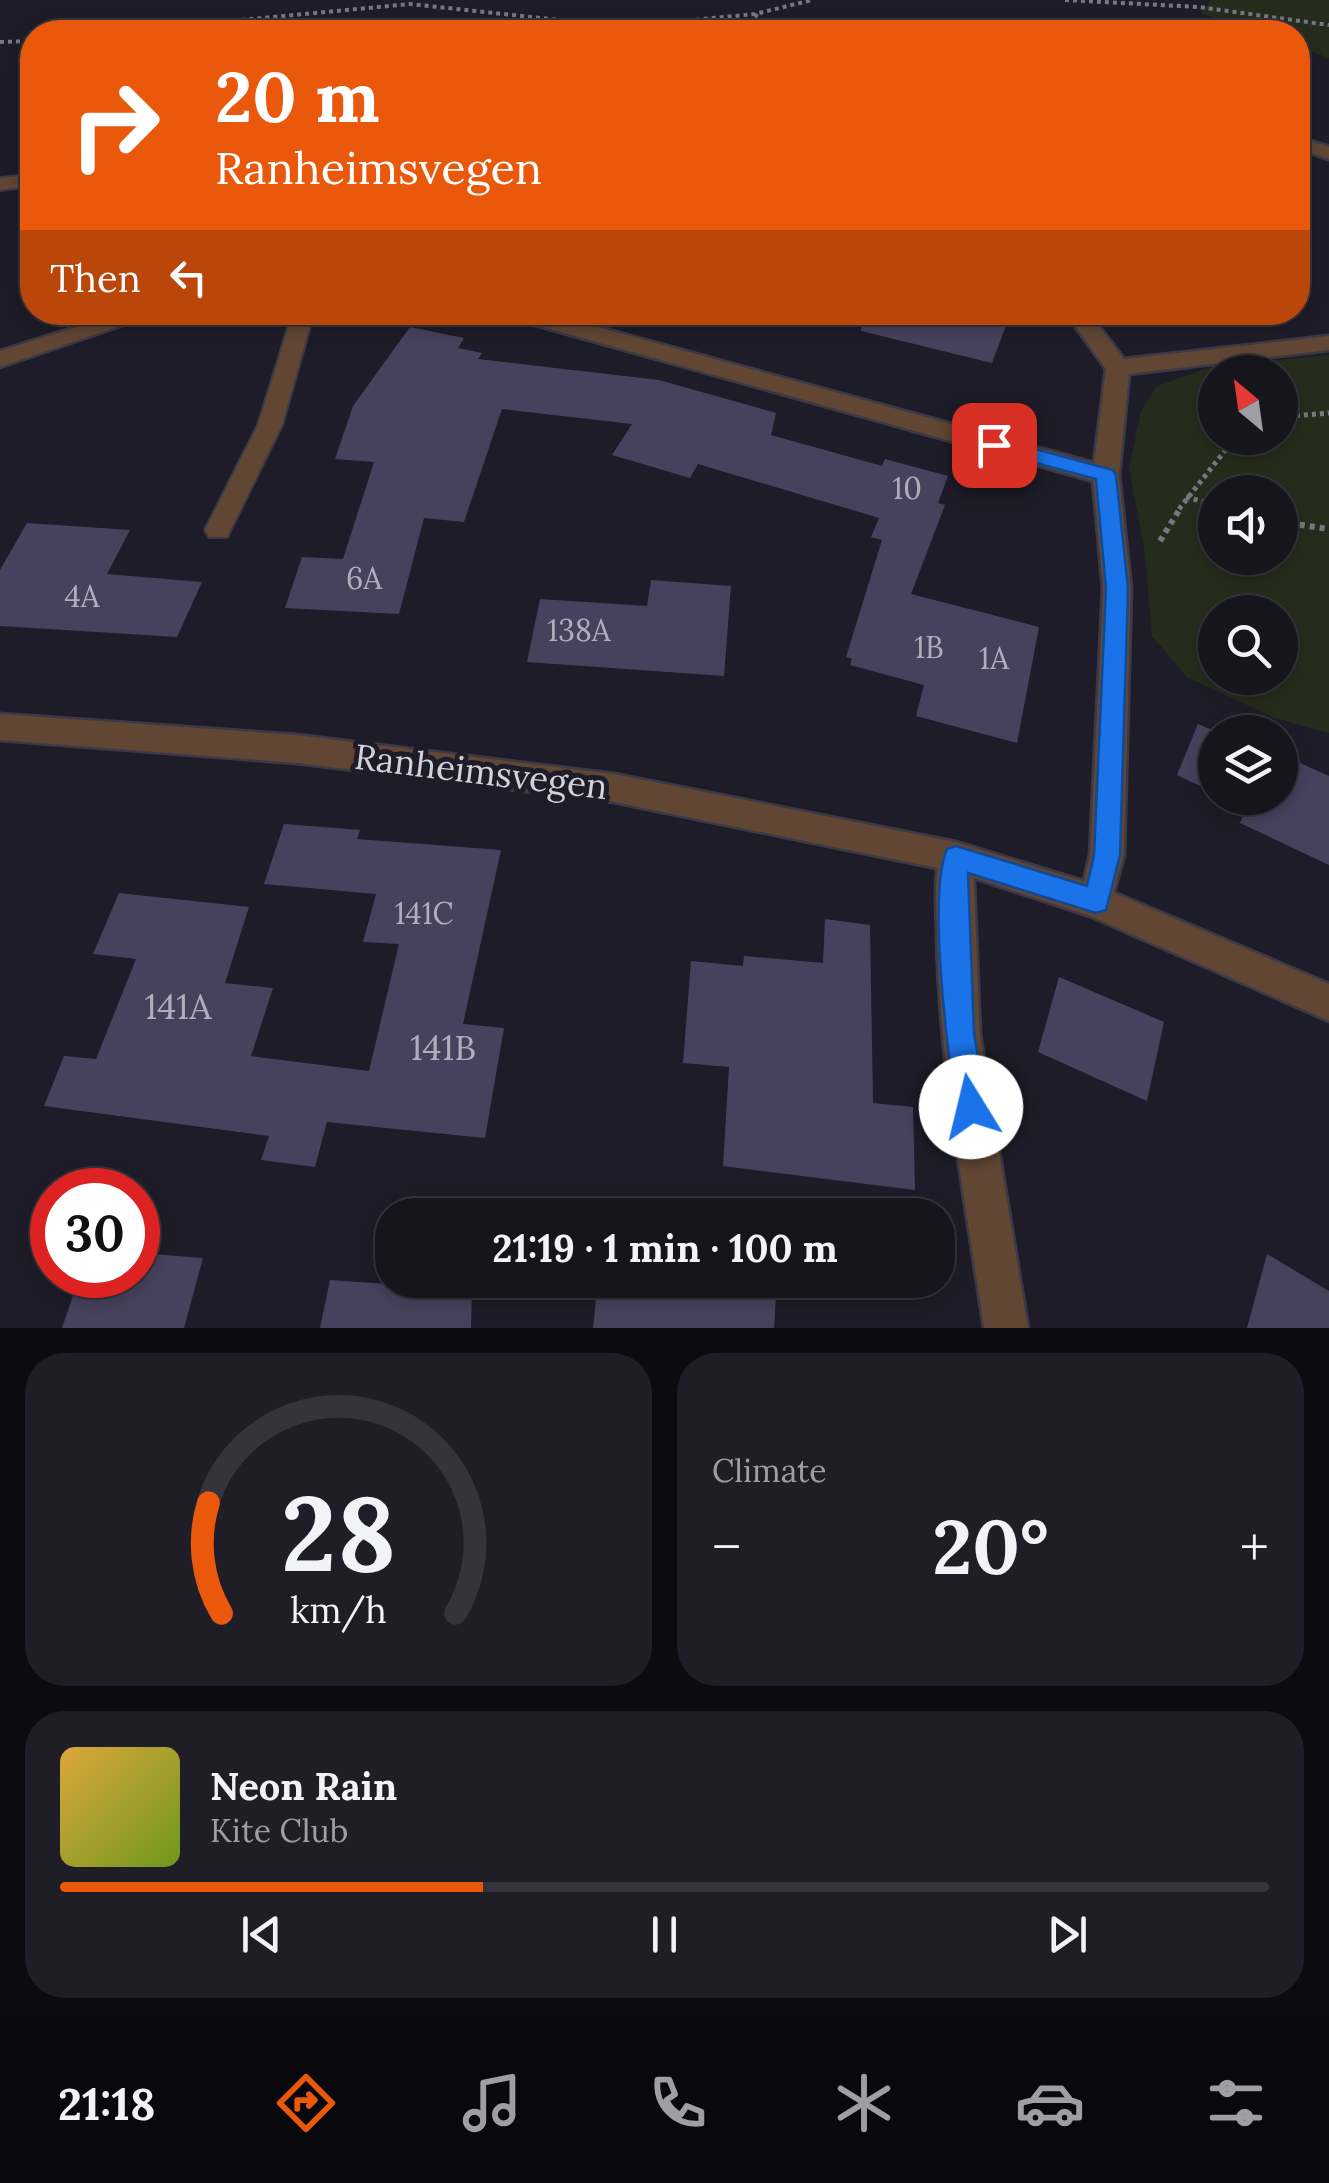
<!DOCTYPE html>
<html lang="en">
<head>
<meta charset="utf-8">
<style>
	:root { --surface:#16151e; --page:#1f1e27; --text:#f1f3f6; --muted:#9e9fa4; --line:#35343c; --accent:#ea580c }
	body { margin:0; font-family:Lora,serif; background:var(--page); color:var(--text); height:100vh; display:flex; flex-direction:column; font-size:38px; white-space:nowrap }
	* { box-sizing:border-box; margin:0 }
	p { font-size:32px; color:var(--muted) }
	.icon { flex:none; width:55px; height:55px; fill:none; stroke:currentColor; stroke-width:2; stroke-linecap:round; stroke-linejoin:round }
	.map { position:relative; height:1328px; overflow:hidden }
	.side { display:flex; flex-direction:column; gap:25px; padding:25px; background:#0c0c10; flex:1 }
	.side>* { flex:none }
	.guide { position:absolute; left:20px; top:20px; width:1290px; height:305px; border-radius:40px; box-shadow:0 5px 15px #0003,0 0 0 2px var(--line); background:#ea580c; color:#fff; overflow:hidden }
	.needle { width:65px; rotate:331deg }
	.buttons { position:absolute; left:1198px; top:355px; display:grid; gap:20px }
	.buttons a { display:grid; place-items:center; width:100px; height:100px; border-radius:50%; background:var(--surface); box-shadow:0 5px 15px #0003,0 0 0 2px var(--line); font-size:50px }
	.speed { position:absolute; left:30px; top:1168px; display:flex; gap:20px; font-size:50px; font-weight:700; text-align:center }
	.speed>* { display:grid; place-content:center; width:130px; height:130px; border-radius:50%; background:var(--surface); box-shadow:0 5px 15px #0003,0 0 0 2px var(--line); line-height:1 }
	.speed .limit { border:15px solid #d22; background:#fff; color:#111 }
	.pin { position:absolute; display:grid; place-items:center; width:85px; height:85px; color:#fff; margin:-42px; border-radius:20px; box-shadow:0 5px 15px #0006 }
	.me { position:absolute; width:110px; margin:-55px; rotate:351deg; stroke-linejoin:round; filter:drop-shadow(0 0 8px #0008) }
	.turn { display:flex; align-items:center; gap:35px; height:210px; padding:0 30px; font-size:45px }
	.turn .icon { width:130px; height:130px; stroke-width:2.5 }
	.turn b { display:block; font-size:70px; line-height:85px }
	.then { display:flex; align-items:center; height:95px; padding:0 30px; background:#0003; gap:20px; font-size:38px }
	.big { font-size:75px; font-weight:700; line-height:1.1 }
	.side .tile { flex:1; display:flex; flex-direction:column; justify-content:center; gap:15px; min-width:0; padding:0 35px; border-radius:40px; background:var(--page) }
	.side .dial { align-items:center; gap:0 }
	.dial svg { height:260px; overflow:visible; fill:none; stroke:var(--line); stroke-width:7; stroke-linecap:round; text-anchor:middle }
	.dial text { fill:var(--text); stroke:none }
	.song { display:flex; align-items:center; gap:30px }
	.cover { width:120px; height:120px; border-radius:15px; background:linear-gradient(135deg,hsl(40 70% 55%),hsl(80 70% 35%)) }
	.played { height:10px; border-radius:5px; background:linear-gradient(90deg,var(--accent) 35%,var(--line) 35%) }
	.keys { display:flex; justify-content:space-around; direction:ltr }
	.heat { display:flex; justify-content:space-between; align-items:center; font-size:55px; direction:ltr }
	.side .tiles { flex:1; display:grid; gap:25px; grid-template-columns:1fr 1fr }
	.tile:last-child { grid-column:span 2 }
	.trip { position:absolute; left:375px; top:1198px; width:580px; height:100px; border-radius:40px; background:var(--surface); box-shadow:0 5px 15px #0003,0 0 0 2px var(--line); font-weight:700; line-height:100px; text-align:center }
	.menu { display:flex; height:160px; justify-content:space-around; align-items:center; background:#09080c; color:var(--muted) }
	.menu .icon { width:70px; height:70px }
	.menu .on { color:var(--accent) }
	.menu b { font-size:45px; color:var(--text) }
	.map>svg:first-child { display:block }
	.green { fill:#262c1c; fill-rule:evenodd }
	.building { fill:#46425d }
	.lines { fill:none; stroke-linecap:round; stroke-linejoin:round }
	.service-casing { stroke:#3a3945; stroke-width:4 }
	.minor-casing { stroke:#3a3945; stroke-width:5 }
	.tertiary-casing { stroke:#3a3945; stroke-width:5 }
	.path-far2 { stroke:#787781; stroke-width:4; stroke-dasharray:4 4; stroke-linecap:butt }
	.path-far1 { stroke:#787781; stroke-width:5; stroke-dasharray:4 4; stroke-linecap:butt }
	.path { stroke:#787781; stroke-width:6; stroke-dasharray:5 5; stroke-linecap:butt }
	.service { fill:#614634; fill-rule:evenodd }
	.minor { fill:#614634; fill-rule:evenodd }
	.tertiary { fill:#614634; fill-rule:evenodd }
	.route { fill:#1a73e8; stroke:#114b97; stroke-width:2.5 }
	.labels { text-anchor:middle; stroke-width:10; stroke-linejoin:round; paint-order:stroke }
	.number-label { font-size:30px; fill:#b0aebc }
	.street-label { font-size:35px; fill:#d3d2db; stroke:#1d1c28 }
	.near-number-label { font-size:35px; fill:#b0aebc }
</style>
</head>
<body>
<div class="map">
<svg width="1329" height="1328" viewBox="0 0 1329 1328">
	<rect width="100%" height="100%" fill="#1d1c28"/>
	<g class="green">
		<polygon points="1211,0 1329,0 1329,58 1298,47 1298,32 1254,32 1200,13"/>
		<path d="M1329,355V733L1274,718L1187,677L1152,636L1144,547L1129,468L1141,411L1157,386L1214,366ZM1215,372H1280V438H1215ZM1215,492H1280V558H1215ZM1215,612H1280V678H1215Z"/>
	</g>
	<g class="building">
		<polygon points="864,312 1011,312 992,363 861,331"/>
		<polygon points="410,327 464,338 458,348 482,353 478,359 659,380 776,413 771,435 882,466 885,459 948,476 938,503 945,505 911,594 1039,627 1017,743 916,716 924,685 850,665 852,659 846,657 882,540 871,537 879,518 698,464 690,478 612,455 632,424 502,409 464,522 424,518 399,614 285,608 302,557 343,559 374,462 335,459 353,406"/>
		<polygon points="27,523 130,530 107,574 202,582 177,637 0,626 0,570"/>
		<polygon points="651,580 731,586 724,676 527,662 540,599 647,606"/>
		<polygon points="1198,724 1217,732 1215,793 1177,775"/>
		<polygon points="1280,754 1329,776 1329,865 1240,823 1246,808 1224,798 1280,798"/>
		<polygon points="284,824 360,830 357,839 501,850 463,1024 504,1028 485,1138 327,1122 315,1167 261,1160 269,1136 44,1106 64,1056 96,1059 136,959 93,954 119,893 249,907 225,983 273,988 251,1056 369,1071 399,944 363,942 376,894 264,884"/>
		<polygon points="825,919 870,925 873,1103 913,1107 915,1190 723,1166 729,1067 683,1063 691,961 743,966 744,956 823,963"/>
		<polygon points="1059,977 1164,1022 1147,1101 1038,1052"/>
		<polygon points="138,1253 203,1258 184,1328 62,1328 80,1275 138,1275"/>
		<polygon points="1267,1254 1329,1291 1329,1328 1247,1328"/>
		<polygon points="330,1280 472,1290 471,1328 320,1328"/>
		<polygon points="598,1280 643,1280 776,1295 774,1328 593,1328"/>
	</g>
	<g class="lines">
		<defs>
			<g id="service">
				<polygon points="32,175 32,186 0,190 0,178"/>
				<polygon points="293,312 314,312 282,425 227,537 209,537 205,530 258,425"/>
			</g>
			<g id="minor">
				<polygon points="1298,137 1329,147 1329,159 1298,149"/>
				<polygon points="124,312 161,312 0,367 0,351"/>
				<polygon points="504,312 543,312 1094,463 1106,369 1065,312 1088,312 1124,359 1329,336 1329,350 1129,374 1119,475 1131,588 1124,855 1108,913 1096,917 1084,913 1079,901 1090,855 1103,588 1093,481 507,317"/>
				<path d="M956,842L968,846L973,857L980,1035L1028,1328H984C965,1198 940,1069 937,938C937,909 932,872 944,846Z"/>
			</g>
			<polygon id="tertiary" points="0,714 297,735 614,774 956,842 1096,885 1329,984 1329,1021 1090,916 956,872 614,802 297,763 0,740"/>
		</defs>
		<use href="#service" class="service-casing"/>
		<use href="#minor" class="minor-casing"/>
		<use href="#tertiary" class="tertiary-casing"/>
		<g class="path-far2">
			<polyline points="1065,0 1199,7 1329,25"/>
			<polyline points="755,14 768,32"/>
			<polyline points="114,32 410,4 569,21 683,21 755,14 812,0"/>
			<polyline points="0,42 32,41"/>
		</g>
		<g class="path-far1">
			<polyline points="1280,417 1329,413"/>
			<polyline points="1186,497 1215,505"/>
			<polyline points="1179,509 1235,438"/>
		</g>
		<g class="path">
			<polyline points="1280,522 1329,529"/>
			<polyline points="1160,541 1181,507"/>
		</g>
		<use href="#service" class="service"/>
		<use href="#minor" class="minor"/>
		<use href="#tertiary" class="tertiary"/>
	</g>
	<path class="route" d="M994,438L1113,470L1116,475L1128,588L1120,855L1106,910L1096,913L968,873L974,1033L986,1107L982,1117L971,1122L961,1117L956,1107C948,1053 927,895 947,849L956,846L1087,886L1094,855L1106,588L1096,479L987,450L984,445Z"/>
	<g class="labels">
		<g class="number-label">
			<text x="907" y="499">10</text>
			<text x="364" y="589">6A</text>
			<text x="82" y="607">4A</text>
			<text x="579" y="641">138A</text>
			<text x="929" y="658">1B</text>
			<text x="994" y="669">1A</text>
			<text x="424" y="924">141C</text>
		</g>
		<g class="street-label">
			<text transform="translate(481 772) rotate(7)" y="12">Ranheimsvegen</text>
		</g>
		<g class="near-number-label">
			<text x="178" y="1019">141A</text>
			<text x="443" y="1060">141B</text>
		</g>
	</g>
</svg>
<div class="buttons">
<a><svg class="needle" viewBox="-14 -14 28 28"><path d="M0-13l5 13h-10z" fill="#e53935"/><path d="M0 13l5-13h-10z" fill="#9e9fa4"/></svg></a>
<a><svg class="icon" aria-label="sound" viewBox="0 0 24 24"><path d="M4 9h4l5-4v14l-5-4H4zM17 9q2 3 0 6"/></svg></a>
<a><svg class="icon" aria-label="search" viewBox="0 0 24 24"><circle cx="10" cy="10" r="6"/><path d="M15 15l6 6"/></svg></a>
<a><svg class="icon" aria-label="layers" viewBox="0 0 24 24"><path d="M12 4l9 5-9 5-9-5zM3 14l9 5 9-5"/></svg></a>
</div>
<div class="speed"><div class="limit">30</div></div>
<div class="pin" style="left:994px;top:445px;background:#d93025"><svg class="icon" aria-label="arrive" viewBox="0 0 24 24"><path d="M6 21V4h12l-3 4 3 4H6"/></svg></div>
<svg class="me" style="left:971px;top:1107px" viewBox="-20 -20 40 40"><circle r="19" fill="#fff"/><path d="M0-13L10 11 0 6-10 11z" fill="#1a73e8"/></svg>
<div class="trip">21:19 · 1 min · 100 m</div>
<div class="guide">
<div class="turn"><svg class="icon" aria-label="right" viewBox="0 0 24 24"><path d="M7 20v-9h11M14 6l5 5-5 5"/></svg><div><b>20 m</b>Ranheimsvegen</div></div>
<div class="then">Then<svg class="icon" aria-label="left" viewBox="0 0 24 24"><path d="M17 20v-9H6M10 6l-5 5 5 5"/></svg></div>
</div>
</div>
<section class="side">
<div class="tiles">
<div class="tile dial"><svg viewBox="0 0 100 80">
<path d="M14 69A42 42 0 1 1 86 69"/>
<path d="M14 69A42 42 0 0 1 10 35" stroke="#ea580c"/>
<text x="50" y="56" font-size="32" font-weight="700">28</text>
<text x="50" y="72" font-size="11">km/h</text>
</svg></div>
<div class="tile"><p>Climate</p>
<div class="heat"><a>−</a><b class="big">20°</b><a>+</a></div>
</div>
<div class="tile">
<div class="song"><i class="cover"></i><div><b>Neon Rain</b><p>Kite Club</p></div></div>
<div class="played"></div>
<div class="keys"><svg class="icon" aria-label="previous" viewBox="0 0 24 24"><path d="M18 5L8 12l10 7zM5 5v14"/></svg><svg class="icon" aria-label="pause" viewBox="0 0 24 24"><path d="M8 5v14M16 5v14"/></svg><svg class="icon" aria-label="next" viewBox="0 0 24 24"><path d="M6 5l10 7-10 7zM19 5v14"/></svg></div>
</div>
</div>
</section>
<nav class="menu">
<b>21:18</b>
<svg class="icon on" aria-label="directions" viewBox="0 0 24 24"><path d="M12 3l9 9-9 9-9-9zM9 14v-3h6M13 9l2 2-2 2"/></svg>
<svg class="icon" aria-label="music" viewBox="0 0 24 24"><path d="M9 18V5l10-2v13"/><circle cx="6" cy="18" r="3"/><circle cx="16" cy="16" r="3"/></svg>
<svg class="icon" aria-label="phone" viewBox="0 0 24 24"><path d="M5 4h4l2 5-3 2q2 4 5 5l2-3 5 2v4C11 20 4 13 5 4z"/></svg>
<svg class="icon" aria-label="climate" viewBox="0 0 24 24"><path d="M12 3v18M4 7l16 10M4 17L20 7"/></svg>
<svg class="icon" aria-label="car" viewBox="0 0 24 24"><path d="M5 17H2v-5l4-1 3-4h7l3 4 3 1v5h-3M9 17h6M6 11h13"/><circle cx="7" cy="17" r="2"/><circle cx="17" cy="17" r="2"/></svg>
<svg class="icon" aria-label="filters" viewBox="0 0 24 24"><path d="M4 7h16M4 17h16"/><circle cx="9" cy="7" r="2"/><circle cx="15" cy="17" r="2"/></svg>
</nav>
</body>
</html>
